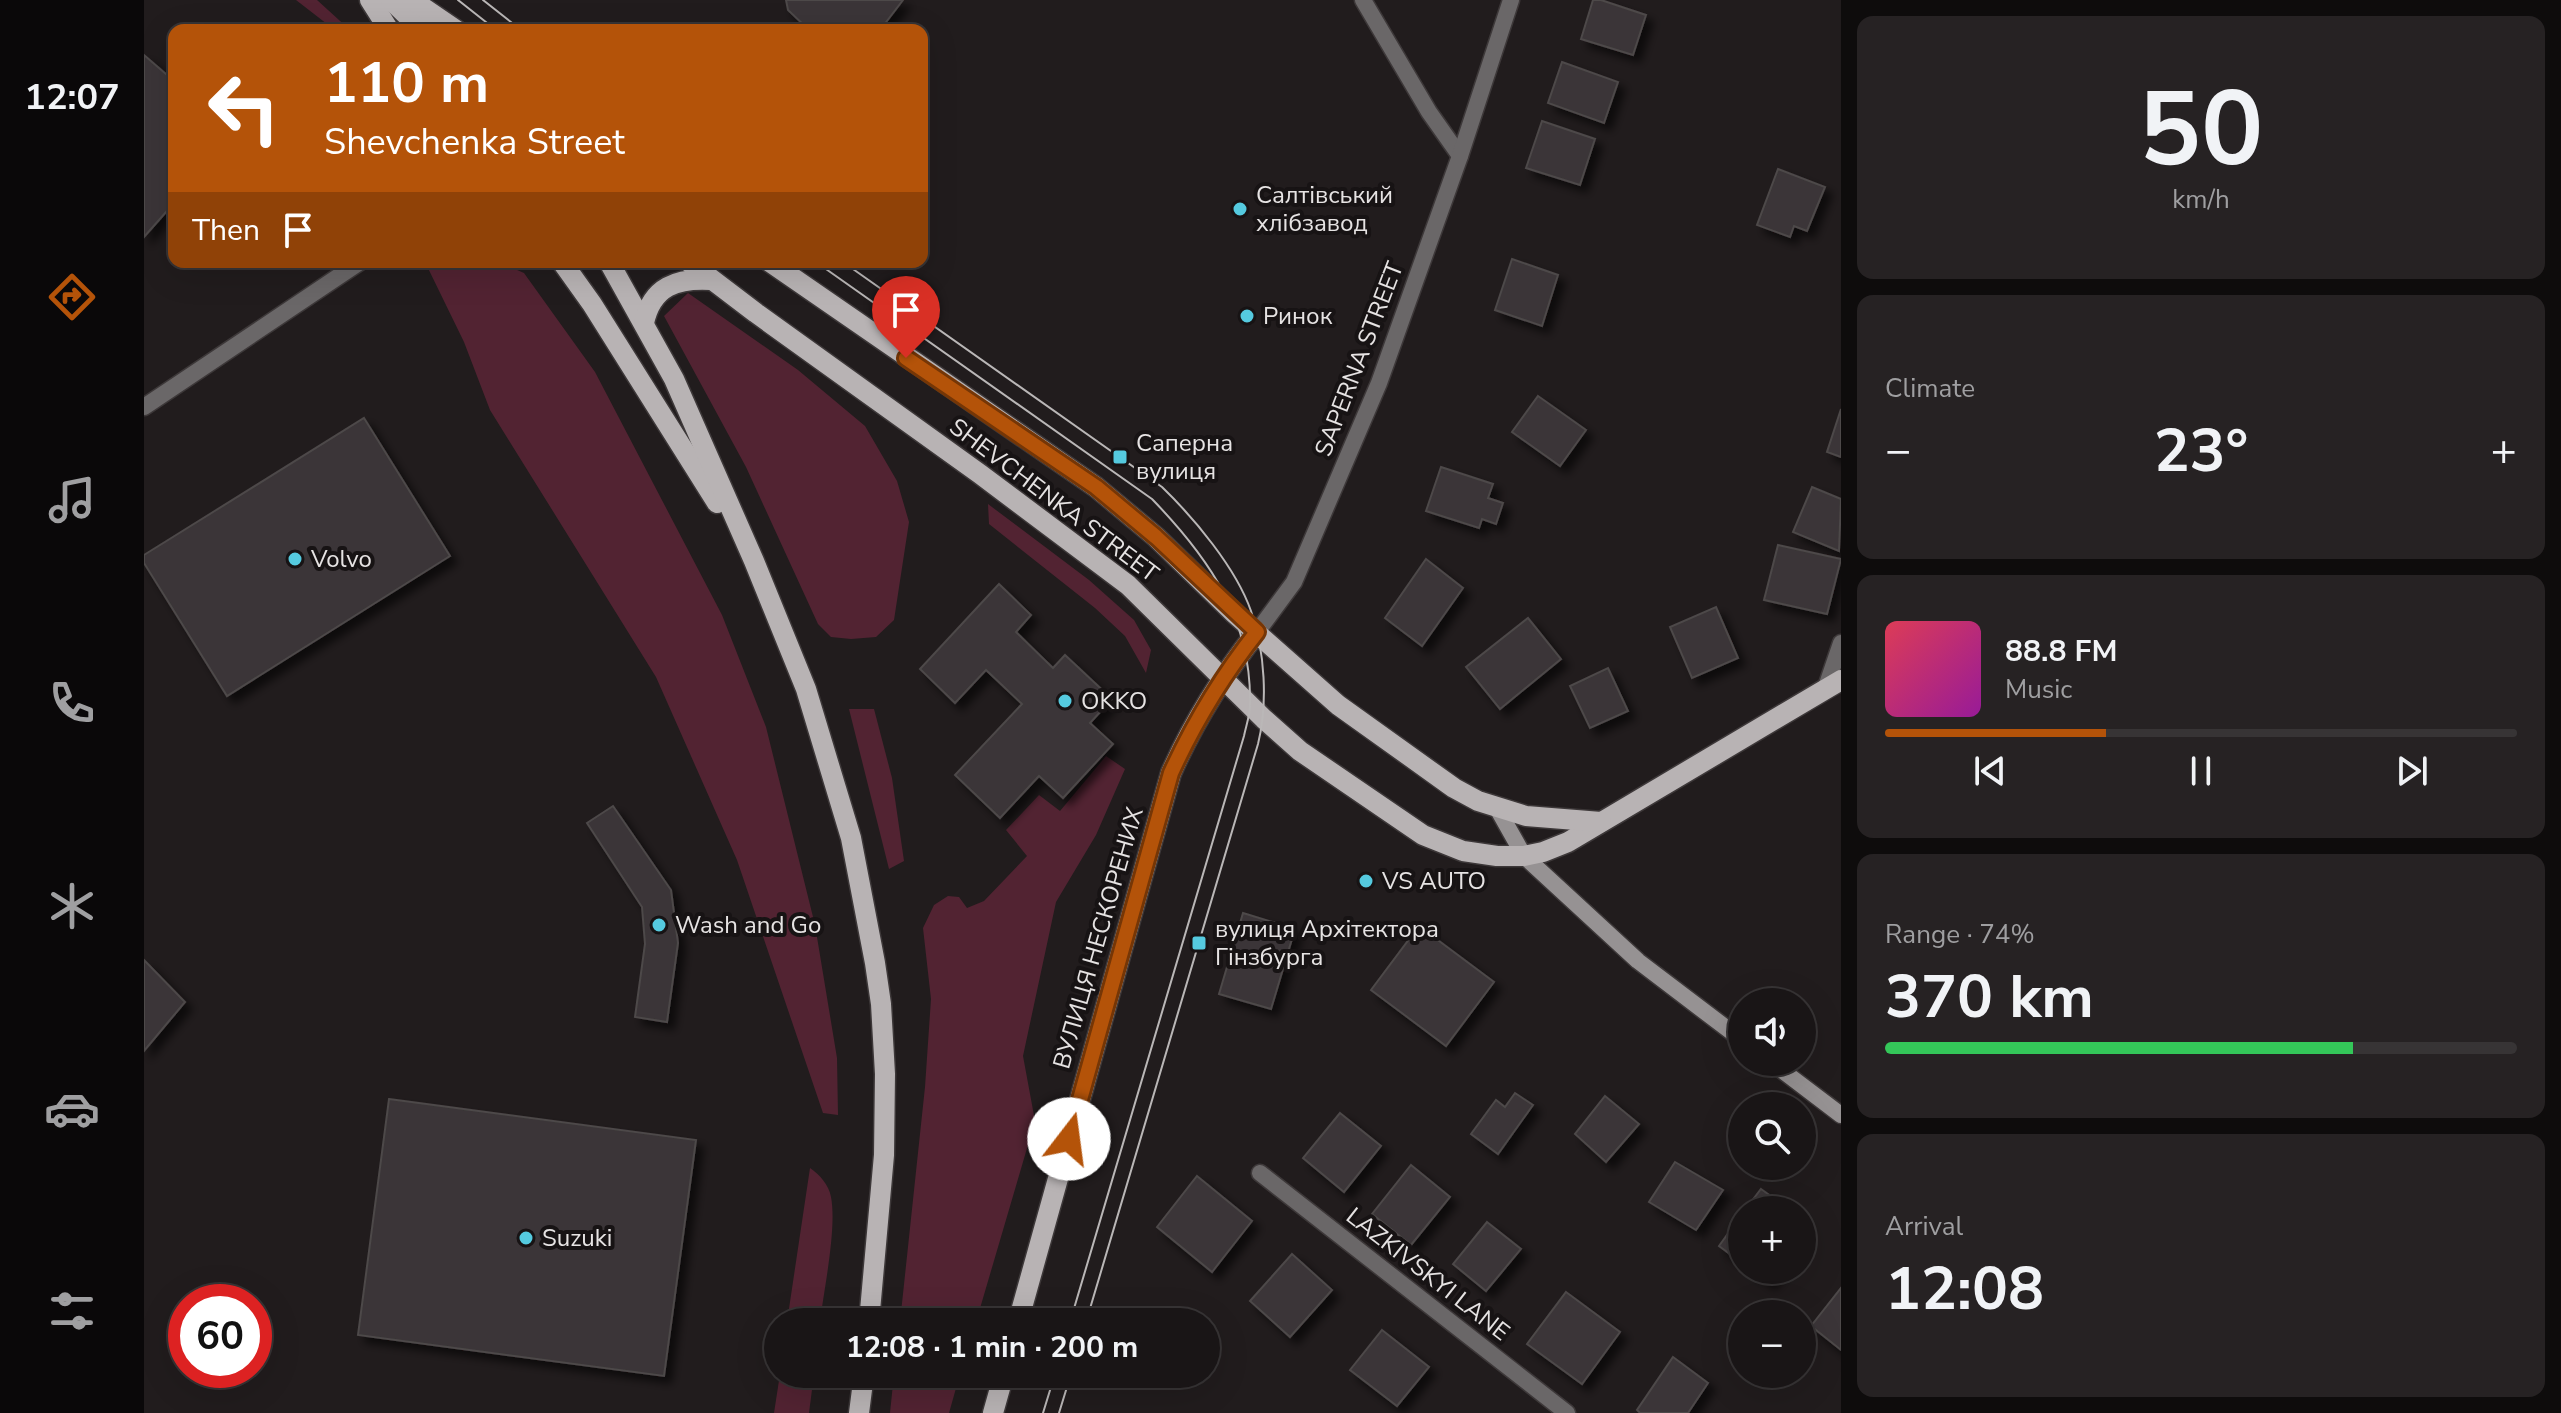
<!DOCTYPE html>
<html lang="en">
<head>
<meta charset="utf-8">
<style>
	:root { --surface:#191516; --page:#262223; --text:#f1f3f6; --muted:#9f9fa1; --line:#373435; --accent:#b45309 }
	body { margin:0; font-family:"Nunito Sans",sans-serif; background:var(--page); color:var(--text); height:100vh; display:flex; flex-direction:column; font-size:30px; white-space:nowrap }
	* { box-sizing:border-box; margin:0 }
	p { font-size:26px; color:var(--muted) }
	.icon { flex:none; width:44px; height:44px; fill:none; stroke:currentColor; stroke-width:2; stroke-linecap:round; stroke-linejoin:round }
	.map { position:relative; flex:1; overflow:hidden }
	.side { display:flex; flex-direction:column; gap:16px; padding:16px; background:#0e0c0c; width:720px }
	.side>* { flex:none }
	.guide { position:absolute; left:24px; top:24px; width:760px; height:244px; border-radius:16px; box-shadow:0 8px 32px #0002,0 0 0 2px var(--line); background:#b45309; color:#fff; overflow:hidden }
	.tools { position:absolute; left:1584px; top:988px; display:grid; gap:16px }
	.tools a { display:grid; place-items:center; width:88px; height:88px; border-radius:50%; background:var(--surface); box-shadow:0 8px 32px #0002,0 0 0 2px var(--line); font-size:40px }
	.speed { position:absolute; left:24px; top:1284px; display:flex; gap:16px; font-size:40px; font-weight:700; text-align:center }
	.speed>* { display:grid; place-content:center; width:104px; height:104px; border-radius:50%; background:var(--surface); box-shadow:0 8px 32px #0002,0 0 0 2px var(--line); line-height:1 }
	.speed .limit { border:12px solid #d22; background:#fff; color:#111 }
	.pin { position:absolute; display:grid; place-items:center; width:68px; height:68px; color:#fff; margin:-82px -34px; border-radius:50% 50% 50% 0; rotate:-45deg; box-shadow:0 0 8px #0007 }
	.pin .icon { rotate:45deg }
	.me { position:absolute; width:88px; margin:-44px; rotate:15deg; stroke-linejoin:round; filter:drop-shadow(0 0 6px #0008) }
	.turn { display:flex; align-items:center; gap:28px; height:168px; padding:0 24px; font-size:36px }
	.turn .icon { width:104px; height:104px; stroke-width:2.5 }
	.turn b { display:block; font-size:56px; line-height:68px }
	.then { display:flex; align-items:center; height:76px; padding:0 24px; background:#0003; gap:16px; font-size:30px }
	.big { font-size:60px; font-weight:700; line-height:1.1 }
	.side .card { flex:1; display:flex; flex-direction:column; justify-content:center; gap:12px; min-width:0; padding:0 28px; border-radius:16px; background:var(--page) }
	.side .dial { align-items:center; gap:0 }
	.dial b { font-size:104px; line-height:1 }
	.song { display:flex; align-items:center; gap:24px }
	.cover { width:96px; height:96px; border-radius:12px; background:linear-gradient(135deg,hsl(350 70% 55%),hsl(300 70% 35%)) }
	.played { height:8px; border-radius:4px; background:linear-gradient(90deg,var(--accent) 35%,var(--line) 35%) }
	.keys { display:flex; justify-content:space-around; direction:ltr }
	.heat { display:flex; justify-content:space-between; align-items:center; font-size:44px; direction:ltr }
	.charge { height:12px; border-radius:6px; background:linear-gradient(90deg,#34c759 74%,var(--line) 0) }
	.trip { position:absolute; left:620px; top:1308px; width:456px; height:80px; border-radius:40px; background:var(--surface); box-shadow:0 8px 32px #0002,0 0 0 2px var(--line); font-weight:700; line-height:80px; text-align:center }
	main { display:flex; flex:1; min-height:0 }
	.dock { display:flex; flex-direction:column; width:144px; justify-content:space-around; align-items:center; background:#0a0809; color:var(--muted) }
	.dock .icon { width:56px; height:56px }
	.dock .on { color:var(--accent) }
	.dock b { font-size:36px; color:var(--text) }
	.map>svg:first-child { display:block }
	.green { fill:#522332 }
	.building { fill:#3a3637; stroke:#4d4849; stroke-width:2; filter:url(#shadow) }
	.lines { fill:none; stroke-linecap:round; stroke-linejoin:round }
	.service-casing { stroke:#3d3839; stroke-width:19 }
	.minor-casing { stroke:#3d3839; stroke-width:19 }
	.secondary-casing { stroke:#3d3839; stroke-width:19 }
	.primary-casing { stroke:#3d3839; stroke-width:23 }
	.service { stroke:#6a6768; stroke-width:16 }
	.minor { stroke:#6a6768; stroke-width:16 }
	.secondary { stroke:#969293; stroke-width:16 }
	.primary { stroke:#b8b3b4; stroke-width:20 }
	.tram { stroke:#bab7b7; stroke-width:2 }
	.route-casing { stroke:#753606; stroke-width:20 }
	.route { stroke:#b45309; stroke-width:14 }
	.poi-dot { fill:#55cadf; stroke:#171314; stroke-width:3 }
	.labels { text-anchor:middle; stroke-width:8; stroke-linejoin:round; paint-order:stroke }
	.poi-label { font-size:24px; fill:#e6e3e3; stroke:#171314; text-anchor:start }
	.street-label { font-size:24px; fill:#e6e3e3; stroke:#171314 }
</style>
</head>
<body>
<main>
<nav class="dock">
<b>12:07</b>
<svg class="icon on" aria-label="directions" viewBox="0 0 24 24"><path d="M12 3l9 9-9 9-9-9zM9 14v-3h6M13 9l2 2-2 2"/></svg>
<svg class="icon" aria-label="music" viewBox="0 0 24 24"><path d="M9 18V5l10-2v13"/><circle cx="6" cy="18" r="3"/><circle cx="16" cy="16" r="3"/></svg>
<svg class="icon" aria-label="phone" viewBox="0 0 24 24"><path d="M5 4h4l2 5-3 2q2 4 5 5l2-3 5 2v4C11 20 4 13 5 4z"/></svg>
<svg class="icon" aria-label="climate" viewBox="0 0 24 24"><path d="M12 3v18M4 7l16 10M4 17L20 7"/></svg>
<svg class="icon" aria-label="car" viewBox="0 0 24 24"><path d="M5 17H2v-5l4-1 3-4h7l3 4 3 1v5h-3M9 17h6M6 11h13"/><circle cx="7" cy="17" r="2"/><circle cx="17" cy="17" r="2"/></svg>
<svg class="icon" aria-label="filters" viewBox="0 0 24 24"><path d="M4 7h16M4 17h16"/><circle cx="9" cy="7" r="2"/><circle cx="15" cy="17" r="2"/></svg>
</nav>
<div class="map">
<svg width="1697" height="1413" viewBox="0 0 1697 1413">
	<defs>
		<filter id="shadow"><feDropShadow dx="7" dy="7" stdDeviation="4" flood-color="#0009"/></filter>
	</defs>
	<rect width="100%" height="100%" fill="#211c1d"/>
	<g class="green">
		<polygon points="152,0 173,0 206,30 186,30 183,24"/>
		<polygon points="281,262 355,262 380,273 451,372 578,615 622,727 671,925 693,1058 694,1115 679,1113 593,860 512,677 346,410 320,342"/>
		<polygon points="544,293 654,370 721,426 753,481 765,522 750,620 732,637 707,639 687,637 674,624 602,467 520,316"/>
		<polygon points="844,504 945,580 990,620 1007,650 1002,673 981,636 951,608 845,524"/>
		<polygon points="705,709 730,709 748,778 760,861 745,869"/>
		<polygon points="962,756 981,769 952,835 912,902 879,1056 891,1121 832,1322 756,1322 781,1087 787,999 779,928 790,905 804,896 815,897 823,908 840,901 883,856 862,830 895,795 916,811"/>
		<path d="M666,1168C676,1175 685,1185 687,1197C693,1228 680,1289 676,1322H643Z"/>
		<polygon points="636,1374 670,1374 665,1413 630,1413"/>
		<polygon points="750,1374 816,1374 805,1413 746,1413"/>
	</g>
	<g class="building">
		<polygon points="642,0 759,0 736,30 665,30 644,10"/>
		<polygon points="1449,0 1457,0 1502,15 1489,55 1437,39"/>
		<polygon points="0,55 30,81 30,203 0,237"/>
		<polygon points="1418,62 1474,82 1460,123 1404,103"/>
		<polygon points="1398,121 1451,139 1436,185 1382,168"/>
		<polygon points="1634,169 1681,187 1663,231 1650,226 1646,237 1613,225"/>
		<polygon points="1368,259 1414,275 1398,326 1351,310"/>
		<polygon points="1394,396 1442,430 1416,466 1368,432"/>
		<polygon points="1697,409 1697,457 1683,452"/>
		<polygon points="220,418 306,556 83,696 0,563 0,555"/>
		<polygon points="1297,467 1349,484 1344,498 1359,503 1352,524 1338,519 1335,528 1282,511"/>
		<polygon points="1668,487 1697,499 1695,551 1649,532"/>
		<polygon points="1634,545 1697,559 1683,614 1620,600"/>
		<polygon points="1282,559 1319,588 1278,646 1241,618"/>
		<polygon points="855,584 887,615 872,632 909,668 921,655 968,699 946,723 969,744 919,798 895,776 856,818 811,775 878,704 842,670 811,703 776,669"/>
		<polygon points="1572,607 1594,658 1548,678 1526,627"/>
		<polygon points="1384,618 1417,659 1356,709 1322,667"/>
		<polygon points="1464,668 1484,711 1446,728 1426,686"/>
		<polygon points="469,806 527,890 534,943 523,1022 491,1017 501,944 498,907 443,823"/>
		<polygon points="1099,913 1151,929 1127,1009 1075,994"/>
		<polygon points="1275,926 1350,982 1302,1046 1227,990"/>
		<polygon points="0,960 41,1002 0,1051"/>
		<polygon points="1371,1093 1389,1105 1354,1154 1327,1134 1352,1100 1361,1107"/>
		<polygon points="1461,1096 1495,1124 1462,1162 1431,1134"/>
		<polygon points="245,1099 552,1140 520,1376 214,1335"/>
		<polygon points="1196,1113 1237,1146 1200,1192 1159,1158"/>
		<polygon points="1531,1162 1579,1190 1552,1230 1505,1202"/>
		<polygon points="1267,1165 1306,1197 1267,1245 1228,1214"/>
		<polygon points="1053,1176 1108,1221 1068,1272 1013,1227"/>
		<polygon points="1617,1189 1646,1210 1601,1210"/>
		<polygon points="1598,1214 1598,1263 1575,1246"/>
		<polygon points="1343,1222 1377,1249 1342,1291 1309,1264"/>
		<polygon points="1148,1254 1188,1290 1146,1337 1106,1301"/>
		<polygon points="1608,1270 1634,1270 1624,1282"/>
		<polygon points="1697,1288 1697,1350 1667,1326"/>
		<polygon points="1422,1292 1476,1332 1438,1384 1383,1344"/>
		<polygon points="1238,1330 1285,1367 1253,1406 1206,1370"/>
		<polygon points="1529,1357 1564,1383 1544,1413 1496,1413 1493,1410"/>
	</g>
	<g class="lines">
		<defs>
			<polyline id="service" points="1219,0 1285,112 1316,156"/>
			<g id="minor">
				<polyline points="0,407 216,262"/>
				<polyline points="1113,632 1150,582 1235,383 1316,156 1367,0"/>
				<polyline points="1682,687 1697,643"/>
				<polyline points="1116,1173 1423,1413"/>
			</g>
			<g id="secondary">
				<polyline points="1353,808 1380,856 1494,961 1598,1040"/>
				<polyline points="1627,1062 1697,1115"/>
			</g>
			<g id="primary">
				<polyline points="226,0 245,30"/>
				<polyline points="247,0 278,30"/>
				<polyline points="268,0 312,30"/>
				<polyline points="418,262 448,304 573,503"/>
				<polyline points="465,262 530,379 610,561 662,689 707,838 731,963 737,1004 741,1074 740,1155 725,1322"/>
				<polyline points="545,262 612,313 836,474 984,585 1120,719 1156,751 1279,835 1319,851 1353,856 1380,856 1399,852 1424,842 1697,680"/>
				<polyline points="626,262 952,487 1012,537 1091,614 1194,705 1310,788 1334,801 1382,816 1457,822"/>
				<path d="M500,323C508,286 533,278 567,280"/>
				<path d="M874,1322L1027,773C1049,723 1079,675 1113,632"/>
				<polyline points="715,1413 720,1374"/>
				<polyline points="849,1413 860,1374"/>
			</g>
		</defs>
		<use href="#service" class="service-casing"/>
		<use href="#minor" class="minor-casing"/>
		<use href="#secondary" class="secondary-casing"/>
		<use href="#primary" class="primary-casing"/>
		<use href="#service" class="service"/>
		<use href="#minor" class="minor"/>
		<use href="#secondary" class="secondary"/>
		<use href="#primary" class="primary"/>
		<g class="tram">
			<polyline points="314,0 352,30"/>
			<polyline points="339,0 377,30"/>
			<path d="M672,262L1008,499C1065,558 1108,619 1106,705C1106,715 1102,726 1100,736L926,1322"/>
			<path d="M699,262L1018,487C1050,518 1092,568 1107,611C1121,651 1124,703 1114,744L942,1322"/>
			<polyline points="899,1413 911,1374"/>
			<polyline points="915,1413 927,1374"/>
		</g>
	</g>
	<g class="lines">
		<defs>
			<path id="route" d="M762,358L952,487L1012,537L1113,632C1079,675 1050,723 1027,773L925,1139"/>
		</defs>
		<use href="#route" class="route-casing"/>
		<use href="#route" class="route"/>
	</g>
	<g class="poi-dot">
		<circle cx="1096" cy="209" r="8"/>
		<circle cx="1103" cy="316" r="8"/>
		<rect x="968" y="449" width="16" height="16" rx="4"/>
		<circle cx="151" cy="559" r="8"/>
		<circle cx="921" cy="701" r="8"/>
		<circle cx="1222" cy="881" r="8"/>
		<circle cx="515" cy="925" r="8"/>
		<rect x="1047" y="935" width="16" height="16" rx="4"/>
		<circle cx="382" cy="1238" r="8"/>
	</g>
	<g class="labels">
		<g class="poi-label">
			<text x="1112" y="203">Салтівський<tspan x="1112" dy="28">хлібзавод</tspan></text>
			<text x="1119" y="324">Ринок</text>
			<text x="992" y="451">Саперна<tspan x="992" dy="28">вулиця</tspan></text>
			<text x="167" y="567">Volvo</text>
			<text x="937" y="709">OKKO</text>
			<text x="1238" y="889">VS AUTO</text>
			<text x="531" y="933">Wash and Go</text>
			<text x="1071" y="937">вулиця Архітектора<tspan x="1071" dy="28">Гінзбурга</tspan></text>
			<text x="398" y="1246">Suzuki</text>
		</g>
		<g class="street-label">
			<text transform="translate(1215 359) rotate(-69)" y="8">SAPERNA STREET</text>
			<text transform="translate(910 500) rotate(37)" y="8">SHEVCHENKA STREET</text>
			<text transform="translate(954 938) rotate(-74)" y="8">ВУЛИЦЯ НЕСКОРЕНИХ</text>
			<text transform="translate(1284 1274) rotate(38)" y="8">LAZKIVSKYI LANE</text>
		</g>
	</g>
</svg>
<div class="tools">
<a><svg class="icon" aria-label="sound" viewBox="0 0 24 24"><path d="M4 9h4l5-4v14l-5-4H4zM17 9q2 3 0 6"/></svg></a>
<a><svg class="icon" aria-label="search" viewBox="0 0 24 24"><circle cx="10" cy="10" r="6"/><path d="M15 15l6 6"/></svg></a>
<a>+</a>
<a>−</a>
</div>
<div class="speed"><div class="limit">60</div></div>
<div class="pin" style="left:762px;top:358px;background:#d93025"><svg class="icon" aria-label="arrive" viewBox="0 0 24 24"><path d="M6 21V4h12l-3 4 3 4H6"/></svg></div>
<svg class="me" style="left:925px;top:1139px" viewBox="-20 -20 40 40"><circle r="19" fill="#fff"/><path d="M0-13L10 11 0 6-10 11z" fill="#b45309"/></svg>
<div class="trip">12:08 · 1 min · 200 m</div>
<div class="guide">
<div class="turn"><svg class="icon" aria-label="left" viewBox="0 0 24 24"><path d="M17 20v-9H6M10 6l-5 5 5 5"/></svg><div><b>110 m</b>Shevchenka Street</div></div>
<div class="then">Then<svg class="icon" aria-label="arrive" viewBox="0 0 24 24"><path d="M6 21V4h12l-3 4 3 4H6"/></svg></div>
</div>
</div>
<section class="side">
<div class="card dial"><b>50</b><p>km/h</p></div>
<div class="card"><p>Climate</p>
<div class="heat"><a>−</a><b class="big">23°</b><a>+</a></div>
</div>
<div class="card">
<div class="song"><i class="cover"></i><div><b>88.8 FM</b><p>Music</p></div></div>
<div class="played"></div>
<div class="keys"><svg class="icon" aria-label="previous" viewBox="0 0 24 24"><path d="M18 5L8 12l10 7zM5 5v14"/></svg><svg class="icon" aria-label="pause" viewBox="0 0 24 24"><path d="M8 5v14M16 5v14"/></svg><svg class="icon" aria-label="next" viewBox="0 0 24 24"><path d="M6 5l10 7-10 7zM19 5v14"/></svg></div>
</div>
<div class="card"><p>Range · 74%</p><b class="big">370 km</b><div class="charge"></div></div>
<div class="card"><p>Arrival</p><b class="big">12:08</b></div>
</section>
</main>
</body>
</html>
